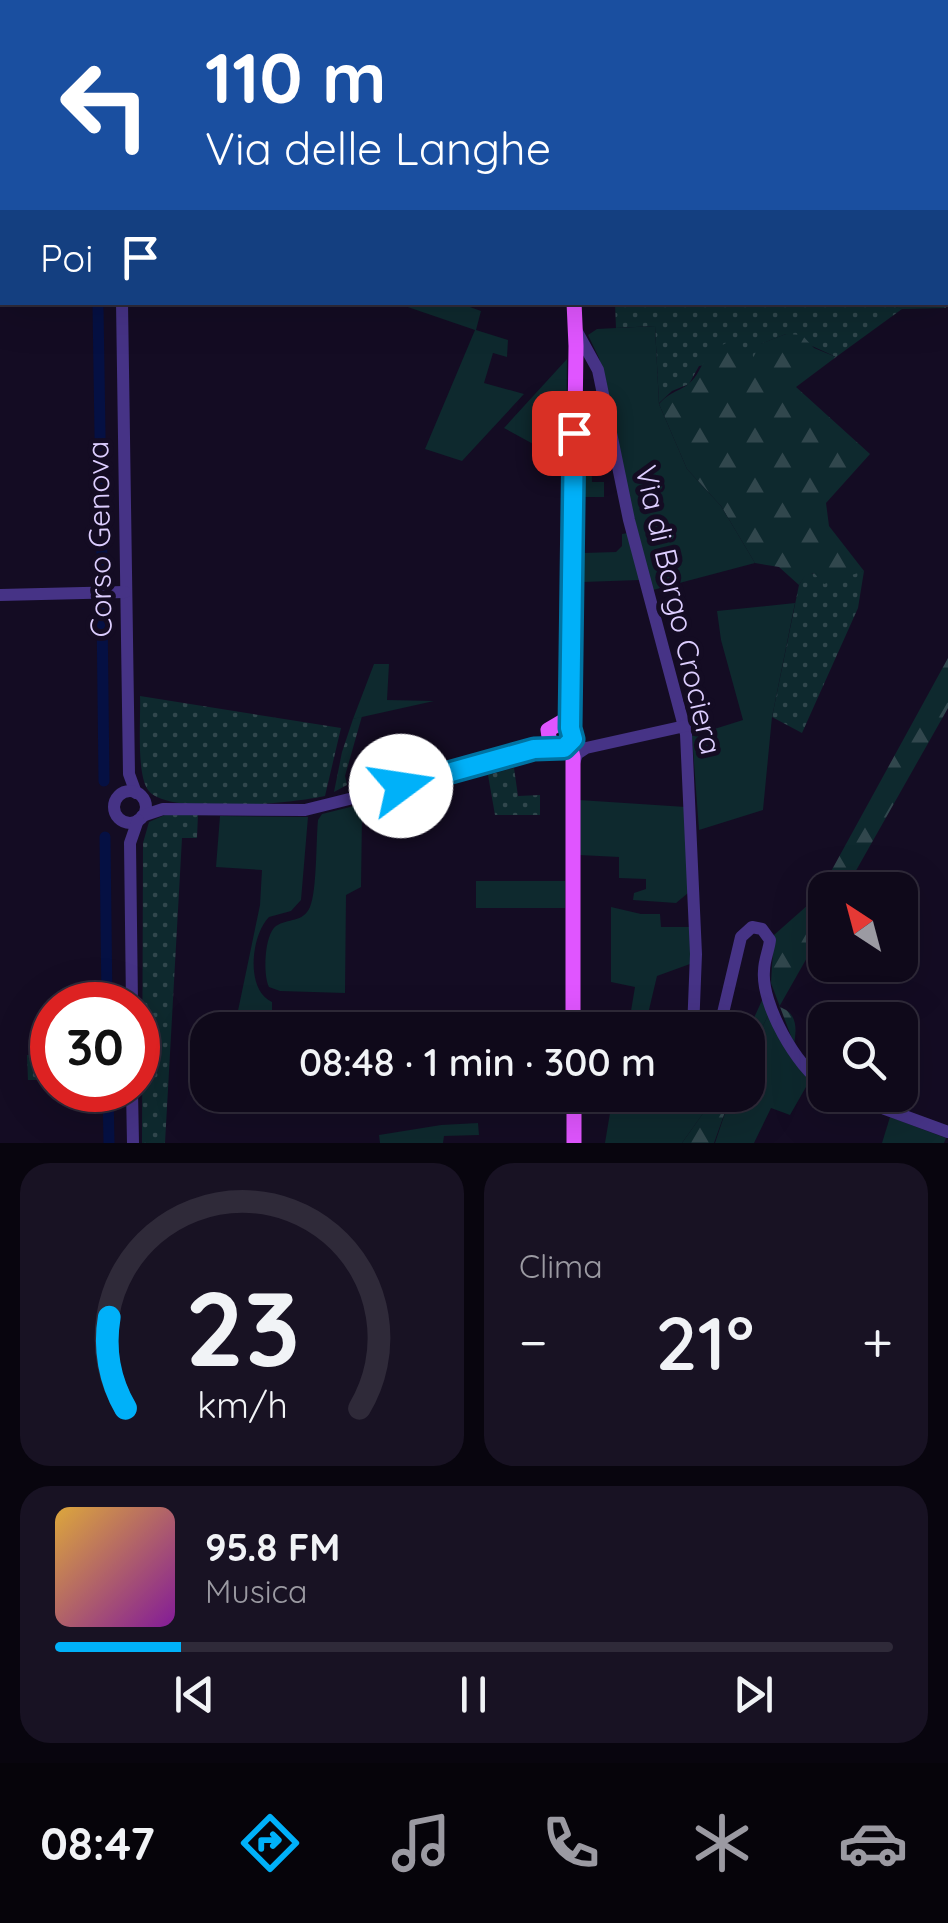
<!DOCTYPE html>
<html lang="it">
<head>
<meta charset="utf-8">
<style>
	:root { --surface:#0f091a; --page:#181223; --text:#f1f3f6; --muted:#9b9aa2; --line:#2f2a39; --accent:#00b1f9 }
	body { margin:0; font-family:Quicksand,sans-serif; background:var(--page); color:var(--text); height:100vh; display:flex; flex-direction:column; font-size:38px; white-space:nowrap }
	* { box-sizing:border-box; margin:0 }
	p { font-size:32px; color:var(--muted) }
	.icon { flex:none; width:55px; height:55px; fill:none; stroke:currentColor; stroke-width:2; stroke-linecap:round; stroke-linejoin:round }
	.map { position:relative; height:1143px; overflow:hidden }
	.sheet { display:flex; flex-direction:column; gap:20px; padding:20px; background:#08050e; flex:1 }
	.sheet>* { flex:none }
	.hud { position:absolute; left:0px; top:0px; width:950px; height:305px; box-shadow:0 10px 40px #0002,0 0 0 2px var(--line); background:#1a4fa0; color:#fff; overflow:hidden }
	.needle { width:65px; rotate:324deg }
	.fabs { position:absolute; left:808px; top:872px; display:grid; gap:20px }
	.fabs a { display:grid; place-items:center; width:110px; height:110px; border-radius:20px; background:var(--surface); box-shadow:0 10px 40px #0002,0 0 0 2px var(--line); font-size:50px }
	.speed { position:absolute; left:30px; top:982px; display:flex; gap:20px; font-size:50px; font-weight:700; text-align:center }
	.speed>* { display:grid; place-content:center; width:130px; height:130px; border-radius:50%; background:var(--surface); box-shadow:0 10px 40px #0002,0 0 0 2px var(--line); line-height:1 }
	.speed .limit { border:15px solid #d22; background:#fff; color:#111 }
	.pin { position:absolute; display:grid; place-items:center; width:85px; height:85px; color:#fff; margin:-42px; border-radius:20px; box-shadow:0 5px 15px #0006 }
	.me { position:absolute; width:110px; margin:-55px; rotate:76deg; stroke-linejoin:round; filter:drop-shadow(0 0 8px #0008) }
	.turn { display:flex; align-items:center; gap:35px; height:210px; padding:0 40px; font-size:45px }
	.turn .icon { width:130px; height:130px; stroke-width:2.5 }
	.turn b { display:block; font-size:70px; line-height:85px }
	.then { display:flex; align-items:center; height:95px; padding:0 40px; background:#0003; gap:20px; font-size:38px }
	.big { font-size:75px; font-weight:600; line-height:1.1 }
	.sheet .tile { flex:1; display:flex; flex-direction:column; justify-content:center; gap:15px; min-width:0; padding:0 35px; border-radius:30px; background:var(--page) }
	.sheet .dial { align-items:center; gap:0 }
	.dial svg { height:260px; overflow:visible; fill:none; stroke:var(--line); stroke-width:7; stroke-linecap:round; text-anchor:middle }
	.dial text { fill:var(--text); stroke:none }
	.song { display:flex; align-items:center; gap:30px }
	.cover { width:120px; height:120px; border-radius:15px; background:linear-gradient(135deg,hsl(40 70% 55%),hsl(290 70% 35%)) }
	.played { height:10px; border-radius:5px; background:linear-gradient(90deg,var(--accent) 15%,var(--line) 15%) }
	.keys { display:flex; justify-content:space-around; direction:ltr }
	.heat { display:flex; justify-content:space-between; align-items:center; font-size:55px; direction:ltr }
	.sheet .tiles { flex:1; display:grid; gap:20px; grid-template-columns:1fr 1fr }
	.tile:last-child { grid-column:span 2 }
	.trip { position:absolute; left:190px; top:1012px; width:575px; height:100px; border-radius:30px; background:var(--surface); box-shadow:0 10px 40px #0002,0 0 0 2px var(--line); font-weight:600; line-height:100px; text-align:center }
	.tab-bar { display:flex; height:160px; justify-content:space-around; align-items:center; background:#06040a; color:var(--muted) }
	.tab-bar .icon { width:70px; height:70px }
	.tab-bar .on { color:var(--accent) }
	.tab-bar b { font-size:45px; color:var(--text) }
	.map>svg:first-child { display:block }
	.grass { fill:url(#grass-dots) }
	.forest { fill:url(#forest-firs) }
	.garden { fill:#0e292e }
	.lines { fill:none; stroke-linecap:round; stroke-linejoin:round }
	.canal { stroke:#051043; stroke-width:11 }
	.minor { stroke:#463386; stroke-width:12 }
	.major { stroke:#e055ff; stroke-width:15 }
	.route-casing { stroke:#0073a2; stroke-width:25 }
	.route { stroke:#00b1f9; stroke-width:18 }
	.labels { text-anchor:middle; stroke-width:10; stroke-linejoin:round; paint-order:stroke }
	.street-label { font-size:30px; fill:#ddceff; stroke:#140c23 }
</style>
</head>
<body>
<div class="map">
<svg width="948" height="1143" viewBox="0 0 948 1143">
	<defs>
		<pattern id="grass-dots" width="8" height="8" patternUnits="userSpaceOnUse" patternTransform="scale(2.5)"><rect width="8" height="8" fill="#0e292e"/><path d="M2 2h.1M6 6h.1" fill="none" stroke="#31474d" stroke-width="1.8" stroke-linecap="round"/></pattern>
		<pattern id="forest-firs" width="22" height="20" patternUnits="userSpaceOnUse" patternTransform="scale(2.5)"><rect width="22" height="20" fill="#0e292e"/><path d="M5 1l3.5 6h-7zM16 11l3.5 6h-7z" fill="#31474d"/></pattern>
	</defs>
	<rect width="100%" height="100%" fill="#140c23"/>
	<g class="grass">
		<polygon points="877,302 902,309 836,357 786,334 761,344 754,358 699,366 689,384 672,391 659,403 655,326 616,328 615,303"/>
		<path d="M864,571L858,608L802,733L772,717L799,585L805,575C824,570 844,576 864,571Z"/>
		<path d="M140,696L341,728L325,796C295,803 165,816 148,790C136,773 141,718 140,696Z"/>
		<polygon points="362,716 345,776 347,785 334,792 342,752 353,719"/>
		<polygon points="514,768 518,796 540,795 540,815 495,815 488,775"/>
		<polygon points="167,814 198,814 197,838 182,838 165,1143 142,1143 143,843 149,822"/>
		<polygon points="27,1055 52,1055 52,1080 28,1080"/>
	</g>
	<g class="forest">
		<polygon points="948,283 948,306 945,308 902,309 877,303 948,302"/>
		<path d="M786,334L802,335L814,348L836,357L796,387L870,454L826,503L829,526L864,571L824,584L814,573L805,576L799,585L779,567L755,563L721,506L687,469L659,404C671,391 676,393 687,385C704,373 698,356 728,342L741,346L753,358L760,344Z"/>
		<path d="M948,658V708L845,890H825V926L779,1007C797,1012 797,1028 794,1044L771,983L774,935L817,897Z"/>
		<polygon points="764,996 770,1011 748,1058 748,1031"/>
		<polygon points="716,1095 731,1095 714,1143 682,1143"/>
	</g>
	<g class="garden">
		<polygon points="803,0 948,0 948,188 948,2 799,2"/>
		<polygon points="396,303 459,303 481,311 476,330 508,340 507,357 493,353 484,383 524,394 462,461 425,449 475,330"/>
		<polygon points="655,326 659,404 687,469 721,506 755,563 653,590 633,516 599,358 588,335 597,329"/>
		<polygon points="567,359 566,471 535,445 504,428"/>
		<polygon points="581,439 591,439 592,482 604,482 604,497 581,497"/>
		<polygon points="628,533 640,580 583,582 583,553 616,552 622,546 622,534"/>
		<polygon points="795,603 772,717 763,810 699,830 692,736 743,720 721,640 717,611"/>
		<polygon points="374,664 389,664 387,700 434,701 353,719"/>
		<path d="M438,785L440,796L362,816L361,887L346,895L345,993L280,991L269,987C263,975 264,935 276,926C288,918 303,923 310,907C317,891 316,840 318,820L322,814Z"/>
		<polygon points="579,800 686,807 688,893 676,903 633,900 634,893 646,889 646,879 619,878 619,857 579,855"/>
		<path d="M220,816L308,817L301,900L291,911L269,917C251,935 245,990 272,1002V1012L247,1011L246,1030H234L260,905L262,870L216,867Z"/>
		<rect x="476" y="881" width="89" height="27"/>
		<polygon points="611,907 641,914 660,914 661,927 690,927 690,964 657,976 648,1014 631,1011 635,987 611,982"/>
		<polygon points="770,1011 810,1080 790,1115 771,1108 754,1143 715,1143 731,1095 748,1095 748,1058"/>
		<polygon points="613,1095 672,1095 678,1101 694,1095 716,1095 682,1143 605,1143"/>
		<polygon points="890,1117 946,1138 944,1143 882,1143"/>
		<polygon points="478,1123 479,1135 444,1136 443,1143 380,1143 379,1135 441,1125"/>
	</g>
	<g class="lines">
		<g class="canal">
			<polyline points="143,2 145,0"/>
			<polyline points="98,306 102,563"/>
			<polyline points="102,608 104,781"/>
			<polyline points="105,837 107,1005"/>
			<polyline points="108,1090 109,1143"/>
		</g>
		<g class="minor">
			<polyline points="0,291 2,291"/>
			<polyline points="122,302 129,774 136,793"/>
			<polyline points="576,330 598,370 629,520 686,734 696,954 693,1030"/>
			<polyline points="0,595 125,592"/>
			<polyline points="574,763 577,754 586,748 685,726"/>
			<circle cx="130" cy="807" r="16"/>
			<polyline points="142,816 163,809 305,810 494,763 534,749 553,747"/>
			<polyline points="132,1005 130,843 138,820"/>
			<path d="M719,1030L741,937L752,927L762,929L770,940C769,950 764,960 764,971C761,1004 797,1068 825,1085"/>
			<polyline points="132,1090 133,1143"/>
			<polyline points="847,1095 948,1132"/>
		</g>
		<g class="major">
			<polyline points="730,2 732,0"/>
			<polyline points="0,54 2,55"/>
			<polyline points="561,723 571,728 573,739 564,748 550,744 548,730 565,720 571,706"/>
			<polyline points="571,728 576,346 574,302"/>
			<polyline points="570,745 573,757 573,1030"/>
			<polyline points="574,1095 574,1143"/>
		</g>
	</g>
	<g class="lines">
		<defs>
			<polyline id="route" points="401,786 534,749 564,748 573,739 570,728 574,433"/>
		</defs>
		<use href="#route" class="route-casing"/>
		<use href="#route" class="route"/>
	</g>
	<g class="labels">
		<g class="street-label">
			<text transform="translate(100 539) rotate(-91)" y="10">Corso Genova</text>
			<text transform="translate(678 610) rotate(77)" y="10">Via di Borgo Crociera</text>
		</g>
	</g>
</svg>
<div class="fabs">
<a><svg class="needle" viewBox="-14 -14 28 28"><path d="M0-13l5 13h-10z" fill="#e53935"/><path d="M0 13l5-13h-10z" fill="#9b9aa2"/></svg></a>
<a><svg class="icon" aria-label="search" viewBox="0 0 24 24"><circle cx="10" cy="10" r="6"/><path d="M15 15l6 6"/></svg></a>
</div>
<div class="speed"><div class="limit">30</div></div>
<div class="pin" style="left:574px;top:433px;background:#d93025"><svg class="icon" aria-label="arrive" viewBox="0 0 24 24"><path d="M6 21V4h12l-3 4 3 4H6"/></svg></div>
<svg class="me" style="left:401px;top:786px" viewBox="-20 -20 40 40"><circle r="19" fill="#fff"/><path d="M0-13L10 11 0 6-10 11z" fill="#00b1f9"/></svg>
<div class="trip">08:48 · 1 min · 300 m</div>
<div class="hud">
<div class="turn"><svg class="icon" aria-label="left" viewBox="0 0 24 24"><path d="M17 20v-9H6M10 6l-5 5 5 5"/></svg><div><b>110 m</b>Via delle Langhe</div></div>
<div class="then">Poi<svg class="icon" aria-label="arrive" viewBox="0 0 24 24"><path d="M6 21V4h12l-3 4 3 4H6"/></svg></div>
</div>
</div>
<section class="sheet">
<div class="tiles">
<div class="tile dial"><svg viewBox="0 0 100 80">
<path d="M14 69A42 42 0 1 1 86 69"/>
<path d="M14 69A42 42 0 0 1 9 41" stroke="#00b1f9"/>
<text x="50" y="56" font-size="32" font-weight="700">23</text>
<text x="50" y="72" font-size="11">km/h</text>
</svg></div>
<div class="tile"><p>Clima</p>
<div class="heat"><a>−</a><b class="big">21°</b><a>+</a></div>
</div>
<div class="tile">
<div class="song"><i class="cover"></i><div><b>95.8 FM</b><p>Musica</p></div></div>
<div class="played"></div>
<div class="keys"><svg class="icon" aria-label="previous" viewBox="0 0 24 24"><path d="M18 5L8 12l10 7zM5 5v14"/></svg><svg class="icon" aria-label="pause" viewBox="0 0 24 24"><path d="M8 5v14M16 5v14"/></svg><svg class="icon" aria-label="next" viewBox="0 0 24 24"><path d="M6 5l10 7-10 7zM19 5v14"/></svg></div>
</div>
</div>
</section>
<nav class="tab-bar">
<b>08:47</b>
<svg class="icon on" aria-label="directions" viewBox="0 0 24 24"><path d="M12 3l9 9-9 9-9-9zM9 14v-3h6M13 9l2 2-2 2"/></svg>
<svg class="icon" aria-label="music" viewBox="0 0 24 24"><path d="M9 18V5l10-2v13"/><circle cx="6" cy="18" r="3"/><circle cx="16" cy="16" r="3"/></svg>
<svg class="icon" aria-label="phone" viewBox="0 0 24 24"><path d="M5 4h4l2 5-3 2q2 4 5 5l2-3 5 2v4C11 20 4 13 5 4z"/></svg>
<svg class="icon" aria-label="climate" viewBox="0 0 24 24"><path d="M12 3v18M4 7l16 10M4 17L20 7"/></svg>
<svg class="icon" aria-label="car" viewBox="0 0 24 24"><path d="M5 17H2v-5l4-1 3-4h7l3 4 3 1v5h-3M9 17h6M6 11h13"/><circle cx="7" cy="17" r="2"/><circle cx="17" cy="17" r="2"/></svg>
</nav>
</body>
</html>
